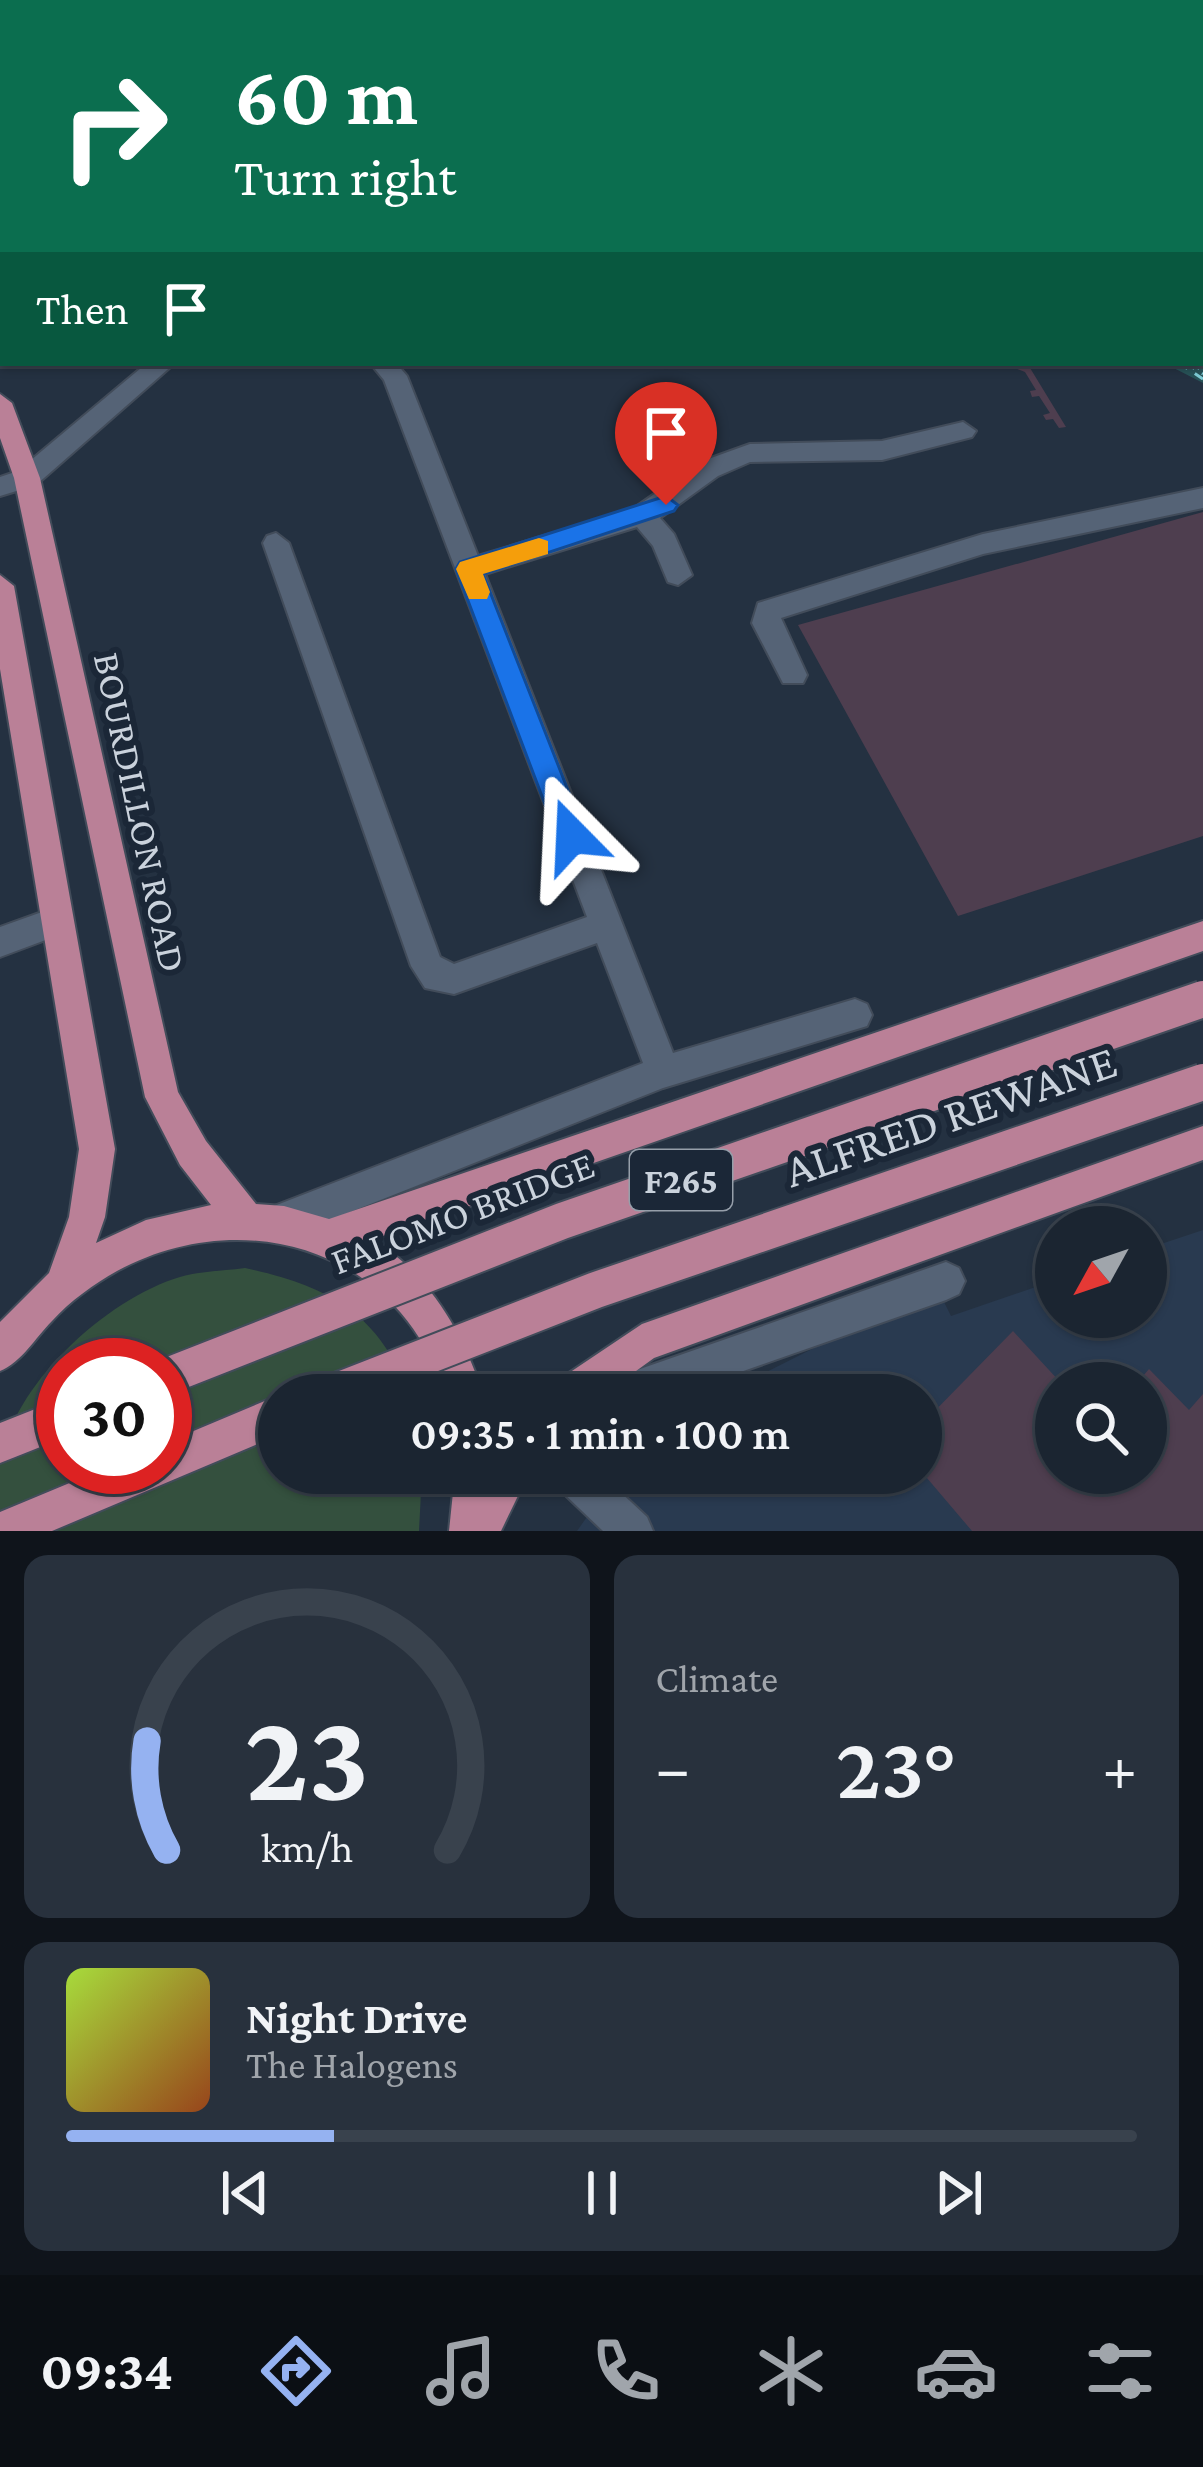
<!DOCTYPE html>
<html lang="en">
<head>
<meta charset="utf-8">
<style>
	:root { --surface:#1b2531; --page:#28313d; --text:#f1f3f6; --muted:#a0a5ab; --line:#39424d; --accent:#95b2f1 }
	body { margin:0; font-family:"Crimson Pro",serif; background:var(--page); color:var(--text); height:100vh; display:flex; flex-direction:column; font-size:45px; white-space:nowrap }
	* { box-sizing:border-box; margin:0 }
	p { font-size:39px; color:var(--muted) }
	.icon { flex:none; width:66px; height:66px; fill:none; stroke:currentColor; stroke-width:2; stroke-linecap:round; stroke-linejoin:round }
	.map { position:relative; height:1531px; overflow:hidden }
	.drawer { display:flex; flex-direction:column; gap:24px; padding:24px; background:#0f141b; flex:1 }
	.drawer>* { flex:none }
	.hud { position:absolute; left:0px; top:0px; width:1203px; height:366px; box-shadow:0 3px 9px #0004,0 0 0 3px var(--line); background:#0b6e4f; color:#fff; overflow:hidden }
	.needle { width:78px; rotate:230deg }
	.controls { position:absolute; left:1035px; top:1206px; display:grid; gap:24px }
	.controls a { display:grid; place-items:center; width:132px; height:132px; border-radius:50%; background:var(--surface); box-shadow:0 3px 9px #0004,0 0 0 3px var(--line); font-size:60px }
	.speed { position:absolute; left:36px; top:1338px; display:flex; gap:24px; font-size:60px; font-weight:700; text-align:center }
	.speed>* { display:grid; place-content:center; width:156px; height:156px; border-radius:50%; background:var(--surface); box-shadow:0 3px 9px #0004,0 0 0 3px var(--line); line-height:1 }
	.speed .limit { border:18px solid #d22; background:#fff; color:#111 }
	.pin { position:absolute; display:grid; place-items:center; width:102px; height:102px; color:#fff; margin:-123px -51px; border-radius:50% 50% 50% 0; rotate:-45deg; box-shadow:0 0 12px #0007 }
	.pin .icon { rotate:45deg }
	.me { position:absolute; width:132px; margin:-66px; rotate:339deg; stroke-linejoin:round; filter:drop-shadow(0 0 9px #0008) }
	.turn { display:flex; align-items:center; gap:42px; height:252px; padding:0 36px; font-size:54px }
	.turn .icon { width:156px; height:156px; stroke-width:2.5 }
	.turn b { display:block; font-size:84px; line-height:102px }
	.then { display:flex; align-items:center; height:114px; padding:0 36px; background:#0003; gap:24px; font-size:45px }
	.big { font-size:90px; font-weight:600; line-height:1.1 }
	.drawer .tile { flex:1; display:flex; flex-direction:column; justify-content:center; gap:18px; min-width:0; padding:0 42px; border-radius:24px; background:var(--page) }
	.drawer .dial { align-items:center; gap:0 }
	.dial svg { height:312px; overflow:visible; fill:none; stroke:var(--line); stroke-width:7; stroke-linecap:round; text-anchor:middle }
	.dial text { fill:var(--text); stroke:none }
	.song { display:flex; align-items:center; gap:36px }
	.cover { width:144px; height:144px; border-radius:18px; background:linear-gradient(135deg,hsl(80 70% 55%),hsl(20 70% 35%)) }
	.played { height:12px; border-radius:6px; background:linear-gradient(90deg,var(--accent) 25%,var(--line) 25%) }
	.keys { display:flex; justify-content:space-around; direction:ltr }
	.heat { display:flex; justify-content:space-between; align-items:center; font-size:66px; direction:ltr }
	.drawer .tiles { flex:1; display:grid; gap:24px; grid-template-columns:1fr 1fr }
	.tile:last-child { grid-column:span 2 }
	.trip { position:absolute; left:258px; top:1374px; width:684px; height:120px; border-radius:60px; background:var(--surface); box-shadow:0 3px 9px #0004,0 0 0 3px var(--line); font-weight:600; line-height:120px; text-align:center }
	.tabs { display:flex; height:192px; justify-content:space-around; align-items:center; background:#0b0f14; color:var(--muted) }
	.tabs .icon { width:84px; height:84px }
	.tabs .active { color:var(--accent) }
	.tabs b { font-size:54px; color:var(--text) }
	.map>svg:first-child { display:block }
	.built { fill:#293a50; fill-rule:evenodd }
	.green { fill:#34503e; fill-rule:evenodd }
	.water { fill:#285358 }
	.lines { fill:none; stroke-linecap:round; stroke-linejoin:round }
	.ferry { stroke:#7fcdd6; stroke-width:3; stroke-dasharray:10 9; stroke-linecap:butt }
	.building { fill:#4e3e4f }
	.minor-casing { stroke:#424c5a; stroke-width:4 }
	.major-casing { stroke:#424c5a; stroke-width:4 }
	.minor { fill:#556376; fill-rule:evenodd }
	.major { fill:#ba8097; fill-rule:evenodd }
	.major-bridge-casing { stroke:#424c5a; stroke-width:40; stroke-linecap:butt }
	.major-bridge { stroke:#ba8097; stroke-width:36 }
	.route { fill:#1a73e8; stroke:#114b97; stroke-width:3 }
	.slow { fill:#f59e0b }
	.labels { text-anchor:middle; stroke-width:12; stroke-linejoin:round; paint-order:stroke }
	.shield { fill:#1b2737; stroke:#969faa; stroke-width:3 }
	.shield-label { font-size:36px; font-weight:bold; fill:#cad2dc }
	.street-label { font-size:39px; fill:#cad2dc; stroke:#1b2737 }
	.near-street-label { font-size:48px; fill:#cad2dc; stroke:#1b2737 }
</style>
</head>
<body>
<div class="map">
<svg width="1203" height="1531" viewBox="0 0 1203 1531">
	<rect width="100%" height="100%" fill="#243141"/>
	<path class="built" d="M1203,1230V1531H577L618,1473H921V1395H721L818,1346L942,1298L951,1316L1056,1280V1317H1146V1249ZM1056,1383H1146V1473H1056Z"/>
	<path class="green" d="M245,1268C324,1285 381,1312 408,1395H279V1473H422L419,1531H0C0,1510 0,1486 0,1465C11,1386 106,1299 180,1277C200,1271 224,1271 245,1268ZM63,1365H165V1467H63Z"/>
	<polygon class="water" points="493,0 1203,0 1203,383 1164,363 1200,363 1200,3"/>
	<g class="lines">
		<g class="ferry">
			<polyline points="628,0 633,3"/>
			<polyline points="650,0 655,3"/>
			<polyline points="665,0 669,3"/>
			<polyline points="678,0 683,3"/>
			<polyline points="691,0 696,3"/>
			<polyline points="771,0 775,3"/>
			<polyline points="844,0 848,3"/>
			<polyline points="1179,363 1203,379"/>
			<polyline points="1186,363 1203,374"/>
			<polyline points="1191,363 1203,371"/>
			<polyline points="1196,363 1203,368"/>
		</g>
	</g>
	<g class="building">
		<polygon points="1020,363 1027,363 1066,427 1059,428 1053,419 1046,420 1043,415 1050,413 1039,396 1032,397 1030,391 1036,390 1025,372 1015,368 1022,367"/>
		<polygon points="1203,512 1203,836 958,916 798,625"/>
		<polygon points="1013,1331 1061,1383 1056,1383 1056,1473 1146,1473 1146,1383 1137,1383 1149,1369 1189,1410 1203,1394 1203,1531 972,1531 921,1471 921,1425"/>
	</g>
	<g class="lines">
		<defs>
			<g id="minor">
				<polygon points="3,56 3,69 0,70 0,57"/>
				<polygon points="147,363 175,363 36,485 0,496 0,477 18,471"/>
				<polygon points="370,363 396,363 407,376 478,556 633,509 700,462 750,444 882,441 963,422 976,431 972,437 882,460 750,462 718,476 660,518 674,534 692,575 678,585 668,582 653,546 637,527 485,574 673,1053 855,999 867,1004 872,1015 867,1026 663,1088 282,1239 269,1234 264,1221 269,1208 643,1063 597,943 454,994 425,988 411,966 263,543 267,536 276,533 289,543 440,957 454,964 587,917 384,380"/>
				<polygon points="1203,488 1203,508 983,554 781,618 807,675 803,683 783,683 752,623 758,603 983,534"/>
				<polygon points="56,907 67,912 72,922 67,932 0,957 0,927"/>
				<polygon points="946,1262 959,1268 965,1281 959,1294 946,1300 675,1395 601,1395 606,1381 620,1376"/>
				<polygon points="551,1473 600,1473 647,1517 653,1531 603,1531 557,1487"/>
			</g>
			<g id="major">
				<path d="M0,394L12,403L40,478L178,1092L206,1141L256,1204L284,1206L329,1219L1203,921V951L372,1240C428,1271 465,1336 483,1395H445C402,1250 244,1202 117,1271C94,1284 70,1301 52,1321C35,1338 22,1362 0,1371V1322L49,1273L69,1217L79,1149L0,669V575L14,586L115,1149L105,1217L96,1243L146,1220L211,1205L180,1165L145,1097L14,478L0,438Z"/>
				<polygon points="1203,1126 1203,1160 654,1358 603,1395 552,1395 557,1381 642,1324"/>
				<polygon points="279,1395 279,1435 52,1531 0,1531 0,1512 108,1467 165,1467 165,1443"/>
				<polygon points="63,1398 63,1438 0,1463 0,1423"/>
				<polygon points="455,1473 529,1473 501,1531 449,1531"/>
			</g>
		</defs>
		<use href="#minor" class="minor-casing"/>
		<use href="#major" class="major-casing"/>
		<use href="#minor" class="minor"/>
		<use href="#major" class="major"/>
		<defs>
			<g id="major-bridge">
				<polyline points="165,1377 562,1221 1203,999"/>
				<polyline points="327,1395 596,1290 1203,1082"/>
			</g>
		</defs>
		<use href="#major-bridge" class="major-bridge-casing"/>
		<use href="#major-bridge" class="major-bridge"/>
	</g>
	<polygon class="route" points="666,496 678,505 674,511 483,574 586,836 581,844 562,844 557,836 456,569 460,562"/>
	<polygon class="slow" points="539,538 548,541 548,554 483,574 490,592 487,599 469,599 456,569 460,562"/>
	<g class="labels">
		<rect class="shield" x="630" y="1150" width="102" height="60" rx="9"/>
		<g class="shield-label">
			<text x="681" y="1193">F265</text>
		</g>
		<g class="street-label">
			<text transform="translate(141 812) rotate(78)" y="14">BOURDILLON ROAD</text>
			<text transform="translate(462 1212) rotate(-21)" y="14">FALOMO BRIDGE</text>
		</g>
		<g class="near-street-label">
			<text transform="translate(950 1115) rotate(-19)" y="17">ALFRED REWANE</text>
		</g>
	</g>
</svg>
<div class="controls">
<a><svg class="needle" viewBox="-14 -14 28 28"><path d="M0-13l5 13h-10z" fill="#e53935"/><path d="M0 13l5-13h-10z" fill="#a0a5ab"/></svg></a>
<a><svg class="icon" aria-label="search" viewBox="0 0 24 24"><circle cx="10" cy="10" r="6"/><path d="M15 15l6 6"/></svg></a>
</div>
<div class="speed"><div class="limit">30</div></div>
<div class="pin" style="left:666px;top:505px;background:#d93025"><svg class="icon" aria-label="arrive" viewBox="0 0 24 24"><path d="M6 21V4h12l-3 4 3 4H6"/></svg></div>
<svg class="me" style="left:572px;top:836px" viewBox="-20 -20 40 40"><path d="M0-17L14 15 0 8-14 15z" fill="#1a73e8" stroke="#fff" stroke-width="4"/></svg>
<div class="trip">09:35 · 1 min · 100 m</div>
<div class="hud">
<div class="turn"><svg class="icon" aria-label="right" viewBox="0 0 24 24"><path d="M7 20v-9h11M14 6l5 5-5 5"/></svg><div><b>60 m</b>Turn right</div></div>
<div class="then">Then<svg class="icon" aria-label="arrive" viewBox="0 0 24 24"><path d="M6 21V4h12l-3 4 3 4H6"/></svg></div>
</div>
</div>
<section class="drawer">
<div class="tiles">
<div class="tile dial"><svg viewBox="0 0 100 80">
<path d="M14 69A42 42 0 1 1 86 69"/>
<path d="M14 69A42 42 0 0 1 9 41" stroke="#95b2f1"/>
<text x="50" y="56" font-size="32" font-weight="700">23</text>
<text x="50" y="72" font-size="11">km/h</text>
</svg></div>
<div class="tile"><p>Climate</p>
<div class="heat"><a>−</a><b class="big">23°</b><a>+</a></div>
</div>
<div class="tile">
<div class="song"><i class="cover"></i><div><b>Night Drive</b><p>The Halogens</p></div></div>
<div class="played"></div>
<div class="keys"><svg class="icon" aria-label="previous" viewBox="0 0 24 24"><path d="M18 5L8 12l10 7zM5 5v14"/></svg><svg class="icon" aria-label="pause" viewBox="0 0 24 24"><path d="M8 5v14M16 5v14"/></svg><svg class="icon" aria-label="next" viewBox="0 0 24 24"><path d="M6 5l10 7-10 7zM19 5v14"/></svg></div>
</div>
</div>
</section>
<nav class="tabs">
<b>09:34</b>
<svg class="icon active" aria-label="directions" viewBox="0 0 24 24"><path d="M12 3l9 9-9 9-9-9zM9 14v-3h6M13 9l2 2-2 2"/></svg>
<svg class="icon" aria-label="music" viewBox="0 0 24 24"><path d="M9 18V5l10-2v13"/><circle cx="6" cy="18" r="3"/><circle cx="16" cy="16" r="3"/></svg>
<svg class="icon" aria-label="phone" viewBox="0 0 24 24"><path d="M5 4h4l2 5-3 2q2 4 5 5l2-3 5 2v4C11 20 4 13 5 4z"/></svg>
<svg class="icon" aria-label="climate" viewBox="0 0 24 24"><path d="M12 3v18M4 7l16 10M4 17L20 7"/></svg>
<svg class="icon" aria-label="car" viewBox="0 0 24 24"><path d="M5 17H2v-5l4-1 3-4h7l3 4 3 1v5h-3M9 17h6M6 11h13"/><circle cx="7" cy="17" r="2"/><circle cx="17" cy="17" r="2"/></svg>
<svg class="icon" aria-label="filters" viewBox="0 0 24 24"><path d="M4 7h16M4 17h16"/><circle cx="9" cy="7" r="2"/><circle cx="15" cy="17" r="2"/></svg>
</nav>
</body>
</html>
